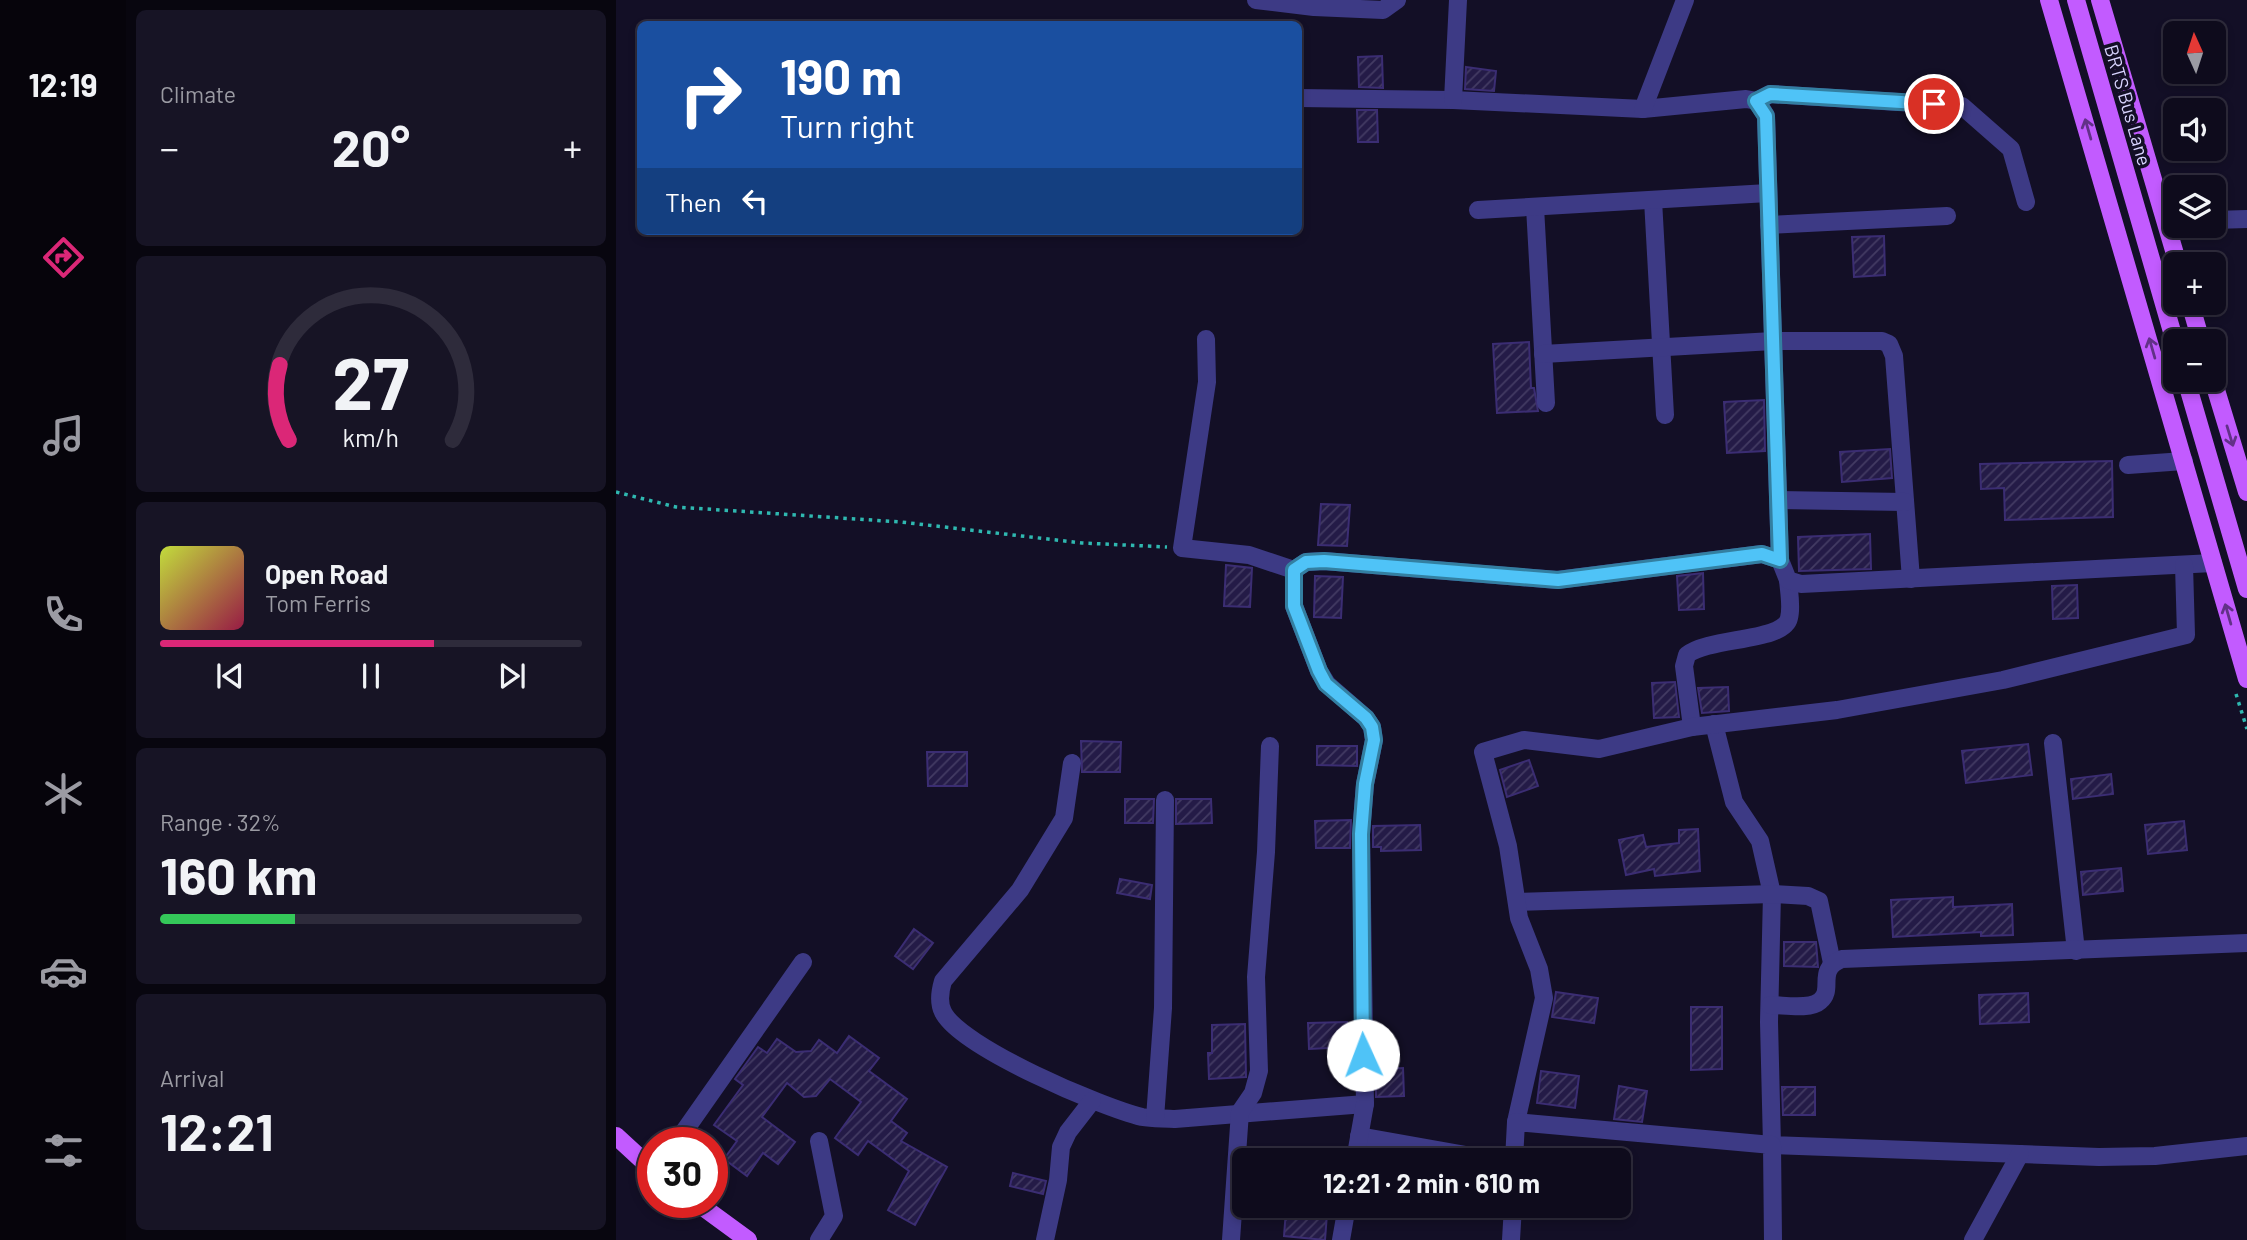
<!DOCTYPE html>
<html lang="en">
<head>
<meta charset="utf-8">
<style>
	:root { --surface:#0e0b1c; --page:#171425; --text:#f1f3f6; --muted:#9b9ba3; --line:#2e2b3b; --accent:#db2777 }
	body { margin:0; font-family:Barlow,sans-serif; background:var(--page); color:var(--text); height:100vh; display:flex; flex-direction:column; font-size:26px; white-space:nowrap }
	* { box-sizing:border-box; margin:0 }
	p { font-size:23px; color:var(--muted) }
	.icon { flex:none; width:38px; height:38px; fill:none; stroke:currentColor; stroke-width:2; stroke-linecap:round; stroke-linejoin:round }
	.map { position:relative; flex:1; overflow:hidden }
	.sheet { display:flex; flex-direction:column; gap:10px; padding:10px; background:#08060f; width:490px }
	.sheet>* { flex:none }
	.hud { position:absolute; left:21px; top:21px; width:665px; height:214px; border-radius:10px; box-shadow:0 4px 10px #0003,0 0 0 2px var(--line); background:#1a4fa0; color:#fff; overflow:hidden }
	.needle { width:46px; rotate:357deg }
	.fabs { position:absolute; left:1547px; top:21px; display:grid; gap:14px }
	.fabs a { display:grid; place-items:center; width:63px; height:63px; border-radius:10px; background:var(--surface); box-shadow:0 4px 10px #0003,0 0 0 2px var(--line); font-size:35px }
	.speed { position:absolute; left:21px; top:1127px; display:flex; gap:14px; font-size:35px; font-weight:700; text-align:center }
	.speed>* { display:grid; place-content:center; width:91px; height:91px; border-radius:50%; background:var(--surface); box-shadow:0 4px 10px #0003,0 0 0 2px var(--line); line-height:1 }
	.speed .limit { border:10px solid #d22; background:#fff; color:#111 }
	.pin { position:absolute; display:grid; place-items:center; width:60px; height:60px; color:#fff; margin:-30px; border:4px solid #fff; border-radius:50%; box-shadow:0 2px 7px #0007 }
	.me { position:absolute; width:77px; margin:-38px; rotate:358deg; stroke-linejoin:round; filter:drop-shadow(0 0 5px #0008) }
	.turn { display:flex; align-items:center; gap:24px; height:147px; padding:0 28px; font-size:32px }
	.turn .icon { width:91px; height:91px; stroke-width:2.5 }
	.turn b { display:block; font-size:49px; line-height:60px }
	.then { display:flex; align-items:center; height:66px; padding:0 28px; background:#0003; gap:14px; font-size:26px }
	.big { font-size:52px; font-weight:700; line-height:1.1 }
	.sheet .tile { flex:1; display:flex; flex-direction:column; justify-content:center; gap:10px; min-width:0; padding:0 24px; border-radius:10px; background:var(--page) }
	.sheet .dial { align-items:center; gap:0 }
	.dial svg { height:182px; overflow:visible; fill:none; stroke:var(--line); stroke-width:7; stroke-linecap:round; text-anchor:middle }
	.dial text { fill:var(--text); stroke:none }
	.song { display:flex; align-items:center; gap:21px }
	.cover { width:84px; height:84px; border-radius:10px; background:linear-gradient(135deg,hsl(70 70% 55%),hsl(340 70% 35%)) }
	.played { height:7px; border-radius:4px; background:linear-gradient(90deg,var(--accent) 65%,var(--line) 65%) }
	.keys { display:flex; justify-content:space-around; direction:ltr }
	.heat { display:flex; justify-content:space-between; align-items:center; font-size:38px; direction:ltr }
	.charge { height:10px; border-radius:5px; background:linear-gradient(90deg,#34c759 32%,var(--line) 0) }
	.trip { position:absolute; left:616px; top:1148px; width:399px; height:70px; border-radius:10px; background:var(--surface); box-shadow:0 4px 10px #0003,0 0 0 2px var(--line); font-weight:700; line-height:70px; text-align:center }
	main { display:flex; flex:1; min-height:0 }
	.tabs { display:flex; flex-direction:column; width:126px; justify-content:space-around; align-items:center; background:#06040b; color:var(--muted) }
	.tabs .icon { width:49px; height:49px }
	.tabs .current { color:var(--accent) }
	.tabs b { font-size:32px; color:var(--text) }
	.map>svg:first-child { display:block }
	.building { fill:url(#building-hatch); stroke:#3b2d73; stroke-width:2 }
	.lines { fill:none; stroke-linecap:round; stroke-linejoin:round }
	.path { stroke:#2fb8b0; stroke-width:3.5; stroke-dasharray:3.5 5; stroke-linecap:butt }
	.minor { stroke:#3d3a85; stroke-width:18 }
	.major { stroke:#c25bff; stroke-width:18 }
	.oneway { stroke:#623188 }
	.route-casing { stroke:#337fa1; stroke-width:18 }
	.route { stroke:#4fc3f7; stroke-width:12 }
	.labels { text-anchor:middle; stroke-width:7; stroke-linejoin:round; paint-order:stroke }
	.street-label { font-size:19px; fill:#d9d4ff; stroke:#130f26 }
</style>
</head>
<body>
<main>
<nav class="tabs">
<b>12:19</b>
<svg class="icon current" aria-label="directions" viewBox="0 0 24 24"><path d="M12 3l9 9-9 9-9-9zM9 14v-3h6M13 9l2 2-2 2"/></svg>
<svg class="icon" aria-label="music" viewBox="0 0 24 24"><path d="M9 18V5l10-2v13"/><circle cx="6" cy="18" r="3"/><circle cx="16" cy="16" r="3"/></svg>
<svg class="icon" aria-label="phone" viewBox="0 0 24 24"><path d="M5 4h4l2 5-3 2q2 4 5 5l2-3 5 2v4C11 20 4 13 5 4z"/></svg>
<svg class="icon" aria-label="climate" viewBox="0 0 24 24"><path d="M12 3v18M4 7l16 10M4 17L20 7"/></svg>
<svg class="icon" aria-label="car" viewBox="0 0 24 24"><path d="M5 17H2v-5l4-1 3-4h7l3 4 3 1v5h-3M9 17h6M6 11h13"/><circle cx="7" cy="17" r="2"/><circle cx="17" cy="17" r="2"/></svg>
<svg class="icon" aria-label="filters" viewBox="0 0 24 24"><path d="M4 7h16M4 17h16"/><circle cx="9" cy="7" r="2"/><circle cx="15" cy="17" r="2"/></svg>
</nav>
<section class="sheet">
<div class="tile"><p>Climate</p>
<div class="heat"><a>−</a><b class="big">20°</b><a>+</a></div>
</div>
<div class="tile dial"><svg viewBox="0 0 100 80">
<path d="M14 69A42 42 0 1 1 86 69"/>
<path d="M14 69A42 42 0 0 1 10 36" stroke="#db2777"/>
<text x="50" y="56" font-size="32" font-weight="700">27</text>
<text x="50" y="72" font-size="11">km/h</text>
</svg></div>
<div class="tile">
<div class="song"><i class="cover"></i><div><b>Open Road</b><p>Tom Ferris</p></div></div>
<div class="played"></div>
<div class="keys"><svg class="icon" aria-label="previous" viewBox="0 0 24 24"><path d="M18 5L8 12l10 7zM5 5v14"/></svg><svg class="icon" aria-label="pause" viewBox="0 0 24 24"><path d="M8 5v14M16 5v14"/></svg><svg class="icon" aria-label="next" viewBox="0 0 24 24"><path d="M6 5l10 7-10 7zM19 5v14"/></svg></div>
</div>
<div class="tile"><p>Range · 32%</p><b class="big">160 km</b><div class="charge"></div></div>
<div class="tile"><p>Arrival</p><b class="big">12:21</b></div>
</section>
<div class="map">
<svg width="1631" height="1240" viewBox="0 0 1631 1240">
	<defs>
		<pattern id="building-hatch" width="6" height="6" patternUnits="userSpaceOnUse" patternTransform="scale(1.75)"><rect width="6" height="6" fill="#241b47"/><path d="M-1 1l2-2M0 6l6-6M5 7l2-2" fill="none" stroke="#433b63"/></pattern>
	</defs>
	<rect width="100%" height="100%" fill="#130f26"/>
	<g class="building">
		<polygon points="766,56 767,88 743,87 742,57"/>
		<polygon points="850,67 880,71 878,91 849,89"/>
		<polygon points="741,110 761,110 762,142 742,142"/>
		<polygon points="1268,236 1269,275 1238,277 1236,237"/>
		<polygon points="913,342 915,388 918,388 922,411 881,413 877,344"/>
		<polygon points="1148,400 1149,451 1111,453 1108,402"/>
		<polygon points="1274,449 1276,478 1226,482 1224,452"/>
		<polygon points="1496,461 1497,517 1389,520 1388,488 1365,489 1364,464"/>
		<polygon points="705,504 734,505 731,546 702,545"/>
		<polygon points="1254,534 1255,569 1183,571 1182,537"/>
		<polygon points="610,565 636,568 634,607 608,606"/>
		<polygon points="1087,573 1088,609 1063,610 1061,576"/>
		<polygon points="699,576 727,577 725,618 698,617"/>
		<polygon points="1461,585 1462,618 1437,619 1436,586"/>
		<polygon points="1059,682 1063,717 1038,718 1036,683"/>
		<polygon points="1112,687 1113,711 1086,713 1082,688"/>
		<polygon points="465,741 505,742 504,772 466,772"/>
		<polygon points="1412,744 1416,775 1350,783 1346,751"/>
		<polygon points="701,746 741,746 741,766 701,765"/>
		<polygon points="311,752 351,752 351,786 312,786"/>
		<polygon points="913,760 922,786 891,797 884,770"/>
		<polygon points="1495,774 1497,794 1457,799 1455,779"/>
		<polygon points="509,799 538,799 537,823 509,823"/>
		<polygon points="560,799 595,799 596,823 560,824"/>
		<polygon points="735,820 734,848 700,848 699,821"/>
		<polygon points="1568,821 1571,850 1532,854 1529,825"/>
		<polygon points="804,825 805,850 765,851 765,847 757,847 757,826"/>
		<polygon points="1082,829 1084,871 1039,876 1038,869 1010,875 1003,840 1027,835 1030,847 1063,843 1063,830"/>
		<polygon points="1505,868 1507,891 1467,895 1465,872"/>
		<polygon points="504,879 536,885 534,899 501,893"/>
		<polygon points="1337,897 1337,907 1396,904 1397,935 1365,936 1365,932 1277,937 1275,900"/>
		<polygon points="298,929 317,943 297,969 279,956"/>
		<polygon points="1168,942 1200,942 1202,967 1168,966"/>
		<polygon points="940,992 982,998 978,1023 936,1017"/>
		<polygon points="1412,993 1413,1022 1364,1024 1363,995"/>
		<polygon points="1075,1007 1106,1007 1106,1069 1075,1070"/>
		<polygon points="731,1022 733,1047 693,1049 692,1023"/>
		<polygon points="629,1024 630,1077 593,1079 592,1053 596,1053 596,1025"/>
		<polygon points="233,1036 263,1058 253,1071 291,1099 275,1121 291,1133 285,1141 331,1167 299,1225 272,1210 293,1171 252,1141 242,1155 219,1138 245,1102 214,1079 200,1096 188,1097 171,1083 146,1117 179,1142 162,1164 147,1153 131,1176 108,1159 121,1141 98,1125 127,1085 119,1079 142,1047 151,1053 161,1039 180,1052 195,1051 203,1040 221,1053"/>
		<polygon points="787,1068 788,1096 760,1097 760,1069"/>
		<polygon points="925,1071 963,1076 959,1108 921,1103"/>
		<polygon points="1003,1086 1031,1091 1026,1122 998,1119"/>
		<polygon points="1166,1087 1199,1087 1199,1115 1167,1115"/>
		<polygon points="397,1173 430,1181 427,1194 394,1186"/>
		<polygon points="670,1210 711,1214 709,1240 668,1236"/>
	</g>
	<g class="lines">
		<g class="path">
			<polyline points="1601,348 1606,364"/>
			<polyline points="0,492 60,507 285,522 466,543 551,547"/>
			<polyline points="1620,694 1631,729"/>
		</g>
		<g class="minor">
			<polyline points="640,0 698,7 767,10 781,0"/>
			<polyline points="682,98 837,100 1027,109 1130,99 1141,101 1150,116 1164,560"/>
			<polyline points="837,100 842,0"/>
			<polyline points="1141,101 1154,94 1346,106 1395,149 1410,202"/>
			<polyline points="1027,109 1069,0"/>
			<polyline points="1037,200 1049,415"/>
			<polyline points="919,207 930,403"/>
			<polyline points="862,210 1152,193"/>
			<polyline points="1598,220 1631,219"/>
			<polyline points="1153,225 1331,216"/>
			<polyline points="590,339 591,382 566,548 633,555 678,570"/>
			<polyline points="927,354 1157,341 1266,341 1273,344 1278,356 1295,579"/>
			<polyline points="1512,465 1568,461"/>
			<polyline points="1162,500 1289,502"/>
			<polyline points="1098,724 1118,802 1144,841 1156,894 1153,1022 1156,1145 1483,1157 1539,1156 1631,1146"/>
			<path d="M1076,727L1068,666L1071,655C1093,637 1168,642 1173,618C1176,607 1173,592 1172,580"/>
			<polyline points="1437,743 1460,951"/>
			<path d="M456,763L448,818L404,890L327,981C324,991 322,1002 327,1012C344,1047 487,1108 526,1117C537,1119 548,1118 559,1119L749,1104L745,834L749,784L758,740L756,727L750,718L711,684L703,671L678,606V570L690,562L708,561L941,580L1146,554L1164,560L1172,580L1185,584L1597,563"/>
			<polyline points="901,902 1156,894 1192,896 1203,901 1216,963"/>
			<path d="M1154,1005C1168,1005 1194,1010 1204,1001C1219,989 1199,970 1226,959L1631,943"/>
			<polyline points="539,1118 547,1008 549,800"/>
			<polyline points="900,1122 928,998 923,969 903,918 892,846 867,752 908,740 983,749 1076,727 1221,710 1387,680 1570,635 1568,565"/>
			<polyline points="743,1136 878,1160"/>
			<polyline points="60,1143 187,962"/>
			<polyline points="739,1160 749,1104"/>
			<polyline points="898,1160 900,1122 1156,1145 1157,1240"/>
			<polyline points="203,1240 218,1216 203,1141"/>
			<polyline points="429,1240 442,1180 445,1147 452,1132 476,1101"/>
			<polyline points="615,1240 624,1112 637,1093 643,1071 640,977 650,852 654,746"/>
			<polyline points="725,1240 731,1206"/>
			<polyline points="895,1240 897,1206"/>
			<polyline points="1357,1240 1404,1154"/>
		</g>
		<g class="major">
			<polyline points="1433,0 1631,679"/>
			<polyline points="1460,0 1559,342"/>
			<polyline points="1484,0 1562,264"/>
			<polyline points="1574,303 1585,341"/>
			<polyline points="1570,380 1631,589"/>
			<polyline points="1597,380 1631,492"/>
			<polyline points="0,1136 37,1170"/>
			<polyline points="80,1202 132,1240"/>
		</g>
	</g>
	<defs><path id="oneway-shaft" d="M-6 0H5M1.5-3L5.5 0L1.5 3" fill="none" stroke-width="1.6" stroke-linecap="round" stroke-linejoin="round" transform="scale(1.75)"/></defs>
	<g class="oneway">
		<use href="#oneway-shaft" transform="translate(1472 129) rotate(-106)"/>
		<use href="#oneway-shaft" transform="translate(1536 348) rotate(-106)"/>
		<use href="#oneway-shaft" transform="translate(1614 436) rotate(73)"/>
		<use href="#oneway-shaft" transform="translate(1612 614) rotate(-106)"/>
	</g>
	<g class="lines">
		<defs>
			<polyline id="route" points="747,1055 745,834 749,784 758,740 756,727 750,718 710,684 703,671 678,606 678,570 690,562 708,561 942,580 1146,554 1164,560 1150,116 1140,101 1154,94 1318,104"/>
		</defs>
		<use href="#route" class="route-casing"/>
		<use href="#route" class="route"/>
	</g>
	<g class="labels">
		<g class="street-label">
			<text transform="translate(1512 105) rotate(74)" y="7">BRTS Bus Lane</text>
		</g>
	</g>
</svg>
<div class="fabs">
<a><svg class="needle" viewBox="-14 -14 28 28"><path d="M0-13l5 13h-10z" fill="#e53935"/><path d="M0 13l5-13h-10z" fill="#9b9ba3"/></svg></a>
<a><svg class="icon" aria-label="sound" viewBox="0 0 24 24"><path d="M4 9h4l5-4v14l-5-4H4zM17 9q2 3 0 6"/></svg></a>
<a><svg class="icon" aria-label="layers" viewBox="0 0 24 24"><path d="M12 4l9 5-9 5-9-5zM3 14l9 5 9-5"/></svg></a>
<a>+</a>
<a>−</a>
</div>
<div class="speed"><div class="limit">30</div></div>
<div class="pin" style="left:1318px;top:104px;background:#d93025"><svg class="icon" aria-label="arrive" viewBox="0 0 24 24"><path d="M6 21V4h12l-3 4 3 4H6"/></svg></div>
<svg class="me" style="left:747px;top:1055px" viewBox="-20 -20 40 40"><circle r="19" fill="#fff"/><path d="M0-13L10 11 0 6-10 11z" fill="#4fc3f7"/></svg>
<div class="trip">12:21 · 2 min · 610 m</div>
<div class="hud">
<div class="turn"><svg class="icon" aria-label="right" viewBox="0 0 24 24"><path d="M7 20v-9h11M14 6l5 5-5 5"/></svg><div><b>190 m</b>Turn right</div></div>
<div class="then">Then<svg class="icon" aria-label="left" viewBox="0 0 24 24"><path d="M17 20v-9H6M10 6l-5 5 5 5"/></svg></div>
</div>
</div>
</main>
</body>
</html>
